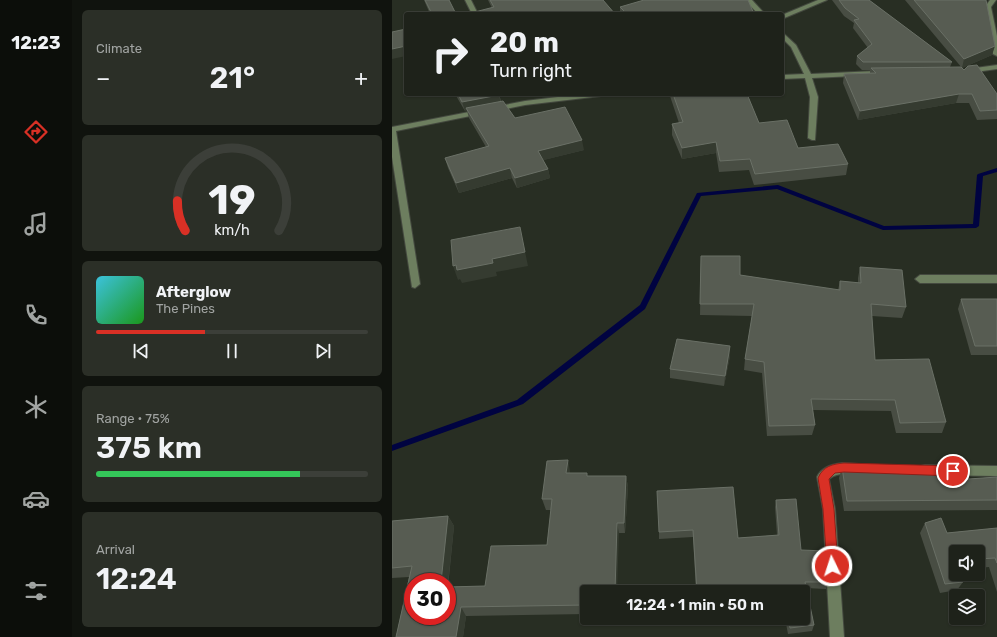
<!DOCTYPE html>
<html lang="en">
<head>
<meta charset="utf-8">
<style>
	:root { --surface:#1e221a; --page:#2b2f27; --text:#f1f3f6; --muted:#a1a4a2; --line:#3c3f39; --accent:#d93025 }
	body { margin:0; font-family:Rubik,sans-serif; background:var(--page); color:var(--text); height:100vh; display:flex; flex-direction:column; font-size:15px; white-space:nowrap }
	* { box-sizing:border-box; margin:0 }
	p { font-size:13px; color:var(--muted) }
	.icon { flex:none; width:22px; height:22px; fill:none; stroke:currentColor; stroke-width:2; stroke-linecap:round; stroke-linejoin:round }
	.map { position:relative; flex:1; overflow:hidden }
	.details { display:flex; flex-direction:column; gap:10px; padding:10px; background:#10130e; width:320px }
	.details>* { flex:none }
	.top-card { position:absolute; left:12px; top:12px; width:380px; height:84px; border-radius:4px; box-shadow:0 1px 3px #0004,0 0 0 1px var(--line); background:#1e221a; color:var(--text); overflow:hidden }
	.fabs { position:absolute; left:557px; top:545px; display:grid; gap:8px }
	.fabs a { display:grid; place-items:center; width:36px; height:36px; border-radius:4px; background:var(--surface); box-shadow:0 1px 3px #0004,0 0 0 1px var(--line); font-size:20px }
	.speed { position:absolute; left:12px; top:573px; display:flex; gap:8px; font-size:20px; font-weight:700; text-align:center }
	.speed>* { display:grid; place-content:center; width:52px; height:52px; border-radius:50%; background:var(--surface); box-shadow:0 1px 3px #0004,0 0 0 1px var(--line); line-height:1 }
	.speed .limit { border:6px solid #d22; background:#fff; color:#111 }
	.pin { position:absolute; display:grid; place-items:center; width:34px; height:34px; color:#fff; margin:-17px; border:2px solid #fff; border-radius:50%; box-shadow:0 1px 4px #0007 }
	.me { position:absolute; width:44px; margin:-22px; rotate:356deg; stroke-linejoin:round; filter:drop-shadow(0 0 3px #0008) }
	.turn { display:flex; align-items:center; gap:14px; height:84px; padding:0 20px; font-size:18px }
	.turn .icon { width:52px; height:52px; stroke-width:2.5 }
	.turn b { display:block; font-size:28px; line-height:34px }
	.big { font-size:30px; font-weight:600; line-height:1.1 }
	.details .card { flex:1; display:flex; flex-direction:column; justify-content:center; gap:6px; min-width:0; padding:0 14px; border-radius:6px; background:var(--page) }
	.details .dial { align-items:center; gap:0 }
	.dial svg { height:104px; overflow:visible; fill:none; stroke:var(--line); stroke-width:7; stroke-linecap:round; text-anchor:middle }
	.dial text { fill:var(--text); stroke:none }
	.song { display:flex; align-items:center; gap:12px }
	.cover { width:48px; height:48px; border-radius:6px; background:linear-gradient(135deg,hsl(190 70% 55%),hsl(120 70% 35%)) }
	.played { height:4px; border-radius:2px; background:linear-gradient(90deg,var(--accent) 40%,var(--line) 40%) }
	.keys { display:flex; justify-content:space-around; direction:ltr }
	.heat { display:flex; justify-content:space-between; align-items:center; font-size:22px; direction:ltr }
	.charge { height:6px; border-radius:3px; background:linear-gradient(90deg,#34c759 75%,var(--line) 0) }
	.trip { position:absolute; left:188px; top:585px; width:230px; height:40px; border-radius:4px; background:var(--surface); box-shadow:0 1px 3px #0004,0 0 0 1px var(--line); font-weight:600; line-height:40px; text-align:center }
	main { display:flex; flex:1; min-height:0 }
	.tab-bar { display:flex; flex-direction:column; width:72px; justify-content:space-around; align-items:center; background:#0c0e0a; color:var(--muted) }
	.tab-bar .icon { width:28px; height:28px }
	.tab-bar .active { color:var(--accent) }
	.tab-bar b { font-size:18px; color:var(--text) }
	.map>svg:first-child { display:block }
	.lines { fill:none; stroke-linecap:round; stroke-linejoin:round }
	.stream { fill:#000341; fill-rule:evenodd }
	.minor-casing { stroke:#44493f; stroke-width:2 }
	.minor { fill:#6d7e5f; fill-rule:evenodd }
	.wall { fill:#484d43 }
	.shaded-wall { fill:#353b30 }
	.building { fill:#575c52; stroke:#6a7066 }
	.route { fill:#d93025; stroke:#8d1f18 }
</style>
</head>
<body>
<main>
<nav class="tab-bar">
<b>12:23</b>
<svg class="icon active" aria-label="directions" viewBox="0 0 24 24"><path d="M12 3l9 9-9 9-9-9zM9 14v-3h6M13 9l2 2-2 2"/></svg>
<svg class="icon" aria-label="music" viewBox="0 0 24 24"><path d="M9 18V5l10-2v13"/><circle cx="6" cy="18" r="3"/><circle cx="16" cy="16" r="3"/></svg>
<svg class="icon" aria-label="phone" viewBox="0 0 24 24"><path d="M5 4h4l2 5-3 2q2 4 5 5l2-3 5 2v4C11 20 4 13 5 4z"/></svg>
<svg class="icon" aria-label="climate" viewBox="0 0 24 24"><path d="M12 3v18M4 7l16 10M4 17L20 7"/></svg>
<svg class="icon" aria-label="car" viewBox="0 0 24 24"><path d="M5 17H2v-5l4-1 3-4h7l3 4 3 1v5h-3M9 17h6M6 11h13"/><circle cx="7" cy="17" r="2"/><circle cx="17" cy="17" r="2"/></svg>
<svg class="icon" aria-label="filters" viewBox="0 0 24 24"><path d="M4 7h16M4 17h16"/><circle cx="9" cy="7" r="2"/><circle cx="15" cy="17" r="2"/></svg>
</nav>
<section class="details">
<div class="card"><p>Climate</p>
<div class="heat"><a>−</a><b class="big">21°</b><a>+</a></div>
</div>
<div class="card dial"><svg viewBox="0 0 100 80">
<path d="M14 69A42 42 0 1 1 86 69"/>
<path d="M14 69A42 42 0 0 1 8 46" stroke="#d93025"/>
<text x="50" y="56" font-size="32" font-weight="700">19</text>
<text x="50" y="72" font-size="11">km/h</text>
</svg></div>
<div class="card">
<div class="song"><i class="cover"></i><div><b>Afterglow</b><p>The Pines</p></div></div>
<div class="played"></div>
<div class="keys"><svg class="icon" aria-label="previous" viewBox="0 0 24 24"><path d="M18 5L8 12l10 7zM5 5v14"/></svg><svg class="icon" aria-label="pause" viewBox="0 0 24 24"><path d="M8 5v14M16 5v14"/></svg><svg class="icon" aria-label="next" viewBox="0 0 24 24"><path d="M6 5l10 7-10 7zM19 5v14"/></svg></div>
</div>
<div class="card"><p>Range · 75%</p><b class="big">375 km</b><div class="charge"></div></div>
<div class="card"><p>Arrival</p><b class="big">12:24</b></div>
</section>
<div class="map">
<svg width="605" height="637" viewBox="0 0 605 637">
	<rect width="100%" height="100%" fill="#282e23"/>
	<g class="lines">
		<polygon class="stream" points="605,168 605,172 591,176 587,226 584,228 491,230 385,189 309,196 253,309 131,404 0,451 0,445 125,400 248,305 305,193 386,185 492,226 581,224 585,175 586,174"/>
		<defs>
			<g id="minor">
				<polygon points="73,0 79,0 86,14 80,14"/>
				<polygon points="353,0 360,0 373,14 366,14"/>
				<polygon points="426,0 435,0 390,19 390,15"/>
				<polygon points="598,0 604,0 599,7 605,36 605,56 601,54 593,7"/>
				<polygon points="390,32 404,45 419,74 484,71 488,73 484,75 420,78 426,97 423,140 420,140 416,138 418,97 413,78 390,79 390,75 412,74 399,47 390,38"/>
				<polygon points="605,65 605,69 576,73 572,71 576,69"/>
				<polygon points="190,94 213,94 209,96 133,105 4,131 28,284 23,288 20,287 0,157 0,127 133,101"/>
				<polygon points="528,275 605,275 605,283 528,283 523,279"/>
				<path d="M450,463L467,464L469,468L467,472C456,476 447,471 437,479L443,509L452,637H438L431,509L425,477C429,468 440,464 450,463Z"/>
				<polygon points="533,465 605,466 605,476 533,475 529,474 527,470 529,466"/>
			</g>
		</defs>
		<use href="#minor" class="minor-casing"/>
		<use href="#minor" class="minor"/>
	</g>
	<g class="wall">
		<polygon points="32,0 57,0 64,14 38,14"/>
		<polygon points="96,0 211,0 100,8"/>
		<polygon points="440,0 477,0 560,62 558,67 605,94 605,119 585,120 577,103 564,103 466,120 451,83 452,74 478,73 478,70 470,70 464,64 465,56 476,48 461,28 462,23 452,16"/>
		<polygon points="513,0 594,0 600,55 570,68"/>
		<polygon points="228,7 362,14 228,14"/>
		<polygon points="63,94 107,94 109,101 123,118 192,150 151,160 156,169 158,178 125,188 120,178 67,193 56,168 53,158 94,147 77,118 75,111 73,111"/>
		<polygon points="278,94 355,94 367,123 406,148 456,164 454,175 362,185 357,170 327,172 324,153 290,159 280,135 280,124 287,123 278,96"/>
		<polygon points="309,256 348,275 446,290 448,281 466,283 466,278 468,267 514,307 510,318 480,316 483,360 554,422 550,433 504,433 499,411 421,410 423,425 420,435 375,436 370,373 352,370 353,359 360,316 308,315"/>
		<polygon points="569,299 605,300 605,355 579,355 566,309"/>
		<polygon points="338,356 332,386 278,378 278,369"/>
		<polygon points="450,467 548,481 605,477 605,510 452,511 447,478"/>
		<polygon points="178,471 178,473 196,476 234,476 236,487 233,533 227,533 195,592 195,614 74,616 71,637 4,637 17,577 0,578 0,521 56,516 62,526 56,587 93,586 155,545 159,510 154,510 150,499"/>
		<polygon points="341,487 346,538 385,535 383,507 384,500 409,550 436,582 434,589 414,588 422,625 420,631 396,634 393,618 411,618 411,592 304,592 301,537 267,539 267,532"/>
		<polygon points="533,523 555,533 605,528 605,592 597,567 586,568 586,552 564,552 564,574 571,582 565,590 548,593 528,533"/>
	</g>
	<g class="shaded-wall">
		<polygon points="14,46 14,56 0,59 0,49"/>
		<polygon points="603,46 600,55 570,68 572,59"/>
		<polygon points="567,94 564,103 466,120 468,111"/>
		<polygon points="107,95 109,104 74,108 75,111 73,111 70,102"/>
		<polygon points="190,140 192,150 148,161 146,151"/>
		<polygon points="324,142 324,153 290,159 290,148"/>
		<polygon points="118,168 120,178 67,193 64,183"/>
		<polygon points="156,169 158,178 125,188 123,178"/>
		<polygon points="128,227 136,266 104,272 105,276 70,283 68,279 66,280 61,266 100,259"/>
		<polygon points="338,346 338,356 332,386 333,376"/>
		<polygon points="176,460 178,471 177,484 174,473"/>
		<polygon points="234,476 236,487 233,533 232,523"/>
		<polygon points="56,516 62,526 55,593 55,582 49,582"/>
		<polygon points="225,523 227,533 225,592 223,592"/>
		<polygon points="69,607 74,616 71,637 64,637"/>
	</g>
	<g class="building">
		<polygon points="33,0 57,0 64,14 40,14"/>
		<polygon points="98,0 211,0 223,14 75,14 102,7"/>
		<polygon points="252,0 356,0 362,14 235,14 228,7"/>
		<polygon points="447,0 477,0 560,62 471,62 465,56 480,44 462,20 467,19 453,8"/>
		<polygon points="522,0 594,0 603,46 572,59"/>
		<polygon points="14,29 14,46 0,49 0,32"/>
		<polygon points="585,65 605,94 605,110 588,111 580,94 567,94 468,111 452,74 484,73 479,68 569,67 572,70 576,66"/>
		<polygon points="66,94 107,94 107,95 70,102"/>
		<polygon points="281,94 355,94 367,123 395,120 406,148 446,144 456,164 363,174 358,159 328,161 324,142 290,148 280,124 291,122"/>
		<polygon points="111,101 123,118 173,107 190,140 146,151 156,169 123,178 118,168 64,183 53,158 97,146 74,108"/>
		<polygon points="128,227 133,252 100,259 101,263 65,270 64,265 61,266 59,240"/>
		<polygon points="309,256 348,256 348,275 448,290 448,281 469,283 468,267 510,270 514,307 479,304 483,360 537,359 554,422 508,423 503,400 419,399 423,425 377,426 372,362 353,359 362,304 308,304"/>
		<polygon points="569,299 605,299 605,346 583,346"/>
		<polygon points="285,339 338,346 333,376 278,369"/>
		<polygon points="176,460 174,473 195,473 195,476 234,476 232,523 225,523 223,592 195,592 195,605 69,607 64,637 4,637 20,566 0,568 0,521 56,516 49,582 21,582 21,616 55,616 55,587 93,586 99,546 155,545 160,499 150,499 155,461"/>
		<polygon points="450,467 545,467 548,481 605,477 605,500 455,501"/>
		<polygon points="341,487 346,538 387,535 384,500 404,499 409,550 434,551 436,582 413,582 422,625 398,628 396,618 411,618 411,592 305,592 301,530 267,532 265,491"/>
		<polygon points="549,518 555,533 605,528 605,563 603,558 586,559 586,552 564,552 564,574 569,574 571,582 553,584 533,523"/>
	</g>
	<path class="route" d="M452,463L561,466L564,468L566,471L564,474L561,476L452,472L443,473L437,479L442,509L446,566L444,570L440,571L436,570L435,566L431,509L426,478C431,466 441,464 452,463Z"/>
</svg>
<div class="fabs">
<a><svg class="icon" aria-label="sound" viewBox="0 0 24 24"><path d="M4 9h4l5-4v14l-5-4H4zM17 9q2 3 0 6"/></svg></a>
<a><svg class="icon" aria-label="layers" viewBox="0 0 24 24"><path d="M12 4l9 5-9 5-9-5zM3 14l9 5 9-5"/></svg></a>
</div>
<div class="speed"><div class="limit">30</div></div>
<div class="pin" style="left:561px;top:471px;background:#d93025"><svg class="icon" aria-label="arrive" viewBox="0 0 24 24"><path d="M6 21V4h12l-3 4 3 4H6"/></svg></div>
<svg class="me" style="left:440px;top:566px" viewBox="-20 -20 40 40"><circle r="17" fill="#d93025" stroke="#fff" stroke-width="3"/><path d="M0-11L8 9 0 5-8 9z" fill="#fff"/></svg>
<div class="trip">12:24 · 1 min · 50 m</div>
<div class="top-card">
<div class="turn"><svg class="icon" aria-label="right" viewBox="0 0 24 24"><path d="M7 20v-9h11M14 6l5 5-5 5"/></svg><div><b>20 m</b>Turn right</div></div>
</div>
</div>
</main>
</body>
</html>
